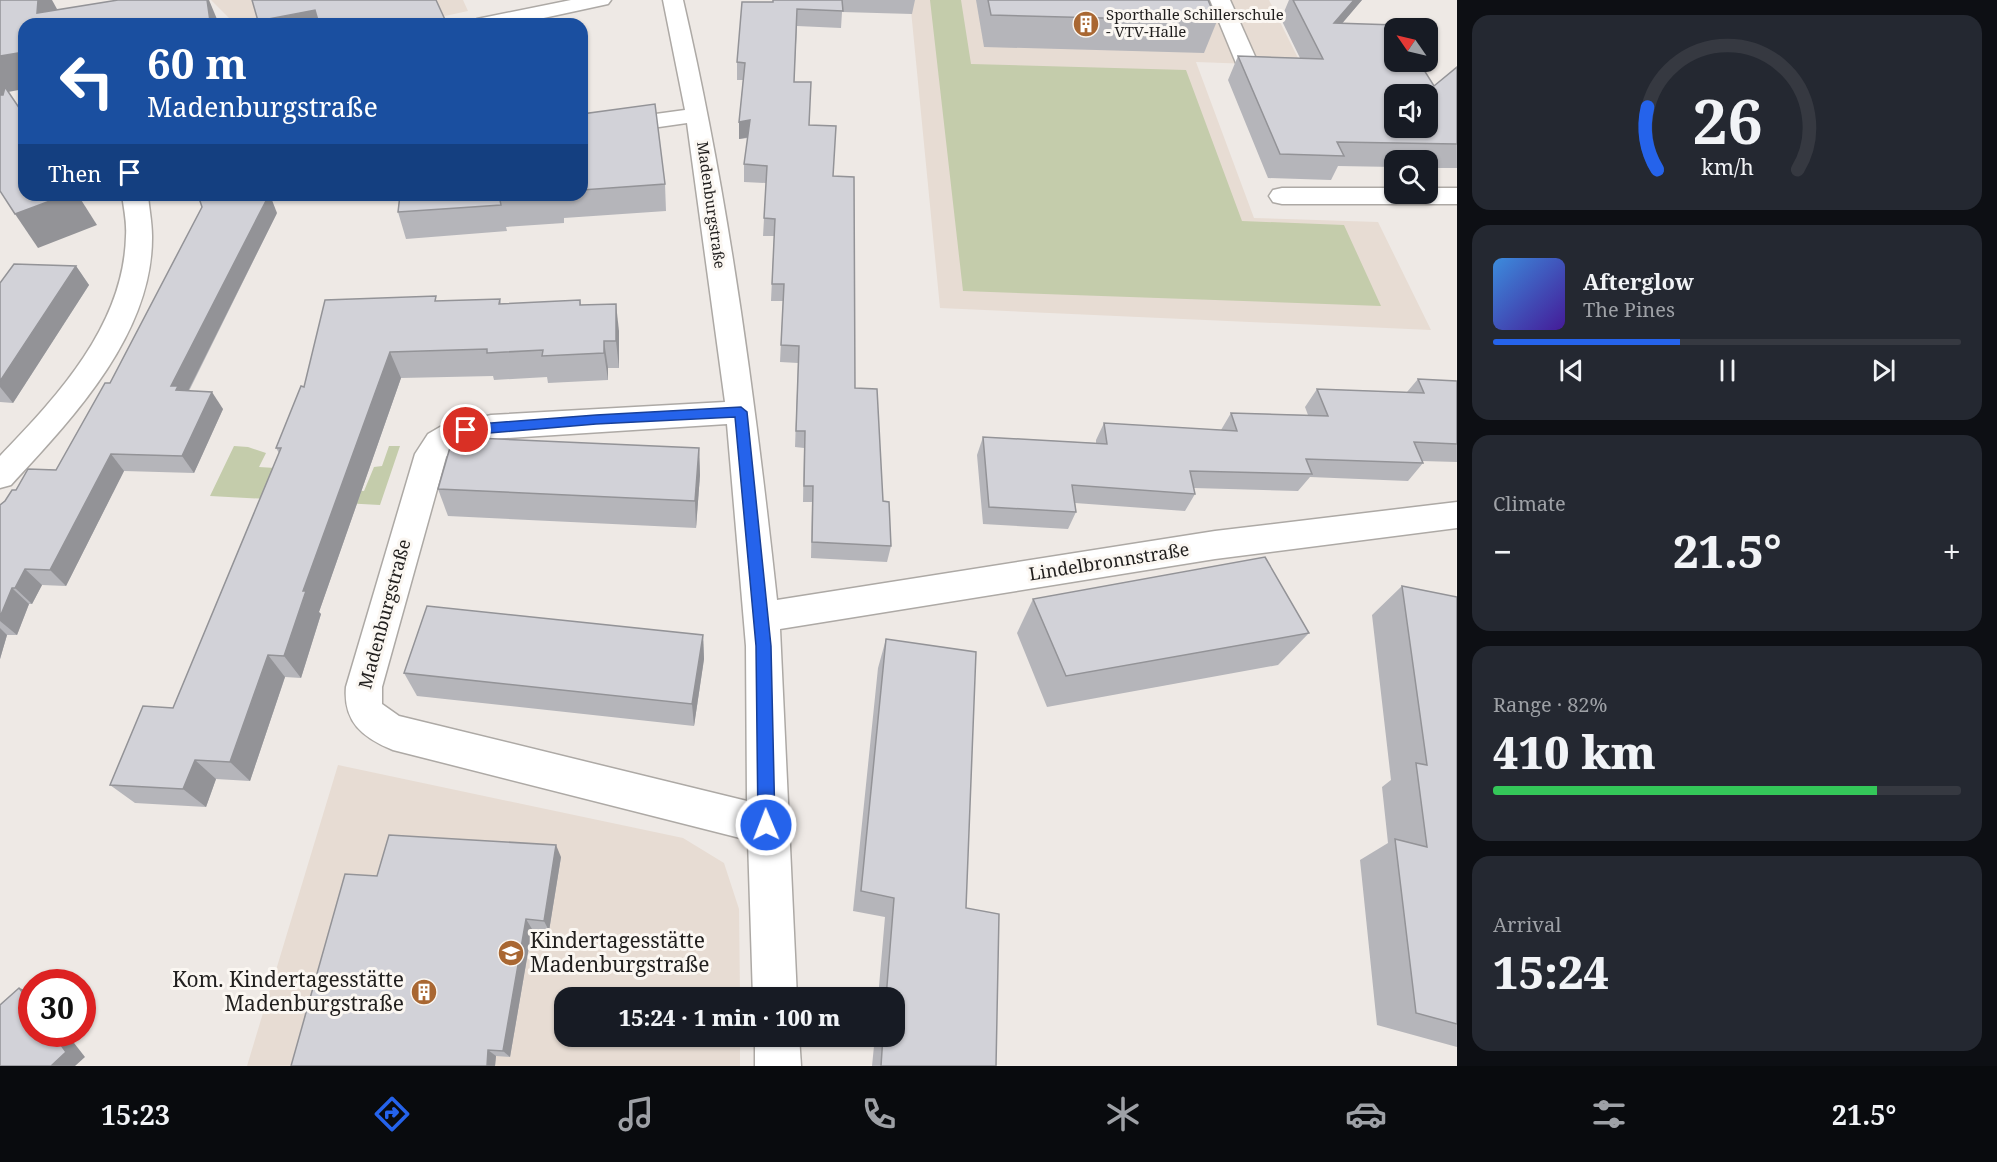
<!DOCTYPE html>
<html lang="en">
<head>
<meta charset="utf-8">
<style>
	:root { --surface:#171b24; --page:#242831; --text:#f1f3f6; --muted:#9ea1a6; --line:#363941; --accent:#2563eb }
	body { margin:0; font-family:"Noto Serif",serif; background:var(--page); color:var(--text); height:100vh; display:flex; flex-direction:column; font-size:22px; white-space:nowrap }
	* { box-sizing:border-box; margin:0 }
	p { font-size:20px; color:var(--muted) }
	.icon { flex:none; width:33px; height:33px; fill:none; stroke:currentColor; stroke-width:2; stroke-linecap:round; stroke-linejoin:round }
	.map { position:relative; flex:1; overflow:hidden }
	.drawer { display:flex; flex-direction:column; gap:15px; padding:15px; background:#0d0f14; width:540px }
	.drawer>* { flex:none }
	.guide { position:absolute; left:18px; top:18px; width:570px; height:183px; border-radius:18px; box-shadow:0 2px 4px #0004; background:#1a4fa0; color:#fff; overflow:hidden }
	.needle { width:39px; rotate:304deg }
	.tools { position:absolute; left:1384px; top:18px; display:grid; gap:12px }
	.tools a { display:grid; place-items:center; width:54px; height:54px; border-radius:12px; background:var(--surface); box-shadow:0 2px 4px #0004; font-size:30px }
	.speed { position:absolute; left:18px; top:969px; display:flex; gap:12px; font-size:30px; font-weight:700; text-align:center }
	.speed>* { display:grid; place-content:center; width:78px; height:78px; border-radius:50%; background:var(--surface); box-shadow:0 2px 4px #0004; line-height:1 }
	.speed .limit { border:9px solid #d22; background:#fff; color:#111 }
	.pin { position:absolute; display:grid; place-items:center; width:51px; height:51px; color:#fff; margin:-26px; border:3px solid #fff; border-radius:50%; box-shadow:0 2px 6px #0007 }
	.me { position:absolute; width:66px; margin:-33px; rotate:359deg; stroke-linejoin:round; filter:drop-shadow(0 0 4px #0008) }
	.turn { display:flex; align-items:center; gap:21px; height:126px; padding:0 30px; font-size:27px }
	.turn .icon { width:78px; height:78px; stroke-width:2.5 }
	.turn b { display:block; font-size:42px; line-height:51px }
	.then { display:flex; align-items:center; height:57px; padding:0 30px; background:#0003; gap:12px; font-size:22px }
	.big { font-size:45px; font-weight:800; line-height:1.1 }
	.drawer .tile { flex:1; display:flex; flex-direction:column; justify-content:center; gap:9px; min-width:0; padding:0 21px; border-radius:18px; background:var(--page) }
	.drawer .dial { align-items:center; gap:0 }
	.dial svg { height:156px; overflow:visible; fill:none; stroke:var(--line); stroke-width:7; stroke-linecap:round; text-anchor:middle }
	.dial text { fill:var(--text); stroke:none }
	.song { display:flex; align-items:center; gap:18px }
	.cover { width:72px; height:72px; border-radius:9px; background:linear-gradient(135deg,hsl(210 70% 55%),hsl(260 70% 35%)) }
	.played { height:6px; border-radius:3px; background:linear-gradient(90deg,var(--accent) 40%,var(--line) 40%) }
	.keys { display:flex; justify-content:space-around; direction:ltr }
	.heat { display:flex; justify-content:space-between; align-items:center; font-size:33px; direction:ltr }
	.charge { height:9px; border-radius:4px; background:linear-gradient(90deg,#34c759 82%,var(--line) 0) }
	.trip { position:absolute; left:554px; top:987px; width:351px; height:60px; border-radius:18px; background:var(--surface); box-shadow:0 2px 4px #0004; font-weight:800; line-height:60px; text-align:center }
	.dock { display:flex; height:96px; justify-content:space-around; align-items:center; background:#090b0e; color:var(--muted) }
	.dock .icon { width:42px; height:42px }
	.dock .active { color:var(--accent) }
	.dock b { font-size:27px; color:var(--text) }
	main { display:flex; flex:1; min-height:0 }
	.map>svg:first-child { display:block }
	.built { fill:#e7dcd3 }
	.green { fill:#c4ccab }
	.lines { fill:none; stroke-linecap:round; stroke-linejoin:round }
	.minor-casing { stroke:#ada9a5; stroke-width:3 }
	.minor { fill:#fff; fill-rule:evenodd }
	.wall { fill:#b5b5ba }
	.shaded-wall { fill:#939397 }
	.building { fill:#d2d2d8; stroke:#939397; stroke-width:1.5; fill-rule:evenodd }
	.route { fill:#2563eb; stroke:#184099; stroke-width:1.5 }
	.labels { text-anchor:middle; stroke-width:6; stroke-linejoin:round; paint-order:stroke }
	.far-poi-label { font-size:15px; fill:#211f1e; stroke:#fbf7f2; text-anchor:start }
	.far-street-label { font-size:15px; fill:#211f1e; stroke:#fbf7f2 }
	.street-label { font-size:18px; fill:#211f1e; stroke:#fbf7f2 }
	.near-poi-label { font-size:21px; fill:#211f1e; stroke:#fbf7f2; text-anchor:start }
</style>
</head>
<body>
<main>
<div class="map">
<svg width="1457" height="1066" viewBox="0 0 1457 1066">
	<rect width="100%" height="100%" fill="#eee9e5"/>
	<g class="built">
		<polygon points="211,0 463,0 468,11 408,24 235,24"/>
		<polygon points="910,0 1269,0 1302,66 1196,62 1254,218 1378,222 1431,330 940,308"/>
		<polygon points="338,765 683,838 724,863 739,909 740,997 564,998 564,1036 740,1037 740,1066 247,1066"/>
	</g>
	<g class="green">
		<polygon points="930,0 961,0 971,64 1186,70 1242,221 1344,225 1381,306 963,291"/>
		<polygon points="234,446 248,447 266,453 259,467 275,468 332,489 364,491 374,467 382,466 389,446 400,446 380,505 210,496"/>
	</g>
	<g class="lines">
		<defs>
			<g id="minor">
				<polygon points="571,0 611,0 608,4 516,24 474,24 477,19"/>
				<path d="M663,0H683C729,198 755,398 777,600L1215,531L1457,502V528L1215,559L780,629L797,998H753L748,840L393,750C363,738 343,722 346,687L415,454L428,434L440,427L491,415L725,402L687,123L582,138V124L685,110ZM727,424L746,646L747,801L399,716L382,704V687L446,457C455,442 475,442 491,439Z"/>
				<polygon points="1210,0 1230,0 1258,63 1255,68 1239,68 1236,63"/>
				<polygon points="1282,188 1395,188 1395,194 1428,194 1428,188 1457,188 1457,204 1282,204 1273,202 1269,196 1273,190"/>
				<path d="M122,195H148C149,208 152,222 152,236C153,334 73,418 11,485L0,488V456C58,396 124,325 126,236C127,223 124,209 122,195Z"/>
				<polygon points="755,1036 799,1036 801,1066 755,1066"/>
			</g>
		</defs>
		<use href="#minor" class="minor-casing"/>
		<use href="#minor" class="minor"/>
	</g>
	<g class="wall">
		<polygon points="773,0 915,0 912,14 842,12 841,28 797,26 794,82 809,125 833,176 855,388 883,501 891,546 887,562 811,558 812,502 803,502 804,448 795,447 798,363 780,362 783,301 771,301 774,236 763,236 766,183 744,182 744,164 748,138 739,139 739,122 743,80 737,80 737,62 773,2"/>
		<polygon points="976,0 1208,0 1217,21 1204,53 984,47"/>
		<polygon points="1289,0 1362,0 1342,23 1434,86 1457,67 1457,168 1428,168 1428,160 1395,160 1395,167 1338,166 1331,180 1268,178 1228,80 1238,56 1300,58 1281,19"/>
		<polygon points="582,114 665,184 666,211 564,218 564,223 506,227 507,231 406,239 398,212 400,195 582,195"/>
		<polygon points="277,213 189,391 223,409 194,473 124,471 66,586 42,585 32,604 29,604 17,635 7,635 0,659 0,505 16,490 56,470 110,383"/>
		<polygon points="76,266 89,285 13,403 0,402 0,283"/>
		<polygon points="500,299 501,304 580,300 581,305 619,331 619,368 608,368 608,380 548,383 547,377 494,380 493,376 401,378 319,612 321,614 301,678 285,677 250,781 216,779 206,807 135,803 110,785 173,708 279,453 276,448 304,387 438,301"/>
		<polygon points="1418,379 1457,381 1457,462 1422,461 1423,463 1408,481 1310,477 1298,491 1194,488 1195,494 1185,511 1075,503 1076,512 1068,529 983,524 977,455 983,437 1096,443 1096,440 1104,423 1221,430 1231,413 1308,415 1305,407 1317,389 1407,392"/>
		<polygon points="699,448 700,475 696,528 448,516 438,489"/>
		<polygon points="1402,586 1457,597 1457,1047 1377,1025 1360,860 1388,843 1382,787 1391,780 1372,615"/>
		<polygon points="1033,599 1309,633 1278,665 1047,707 1017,633"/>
		<polygon points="703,635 704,659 694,726 417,696 404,673"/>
		<polygon points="886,639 966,908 996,1066 872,1066 875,1036 894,1036 894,998 878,998 885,917 853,911 878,668"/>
		<polygon points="561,857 549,931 532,929 510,1057 496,1056 495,1066 377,876"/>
	</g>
	<g class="shaded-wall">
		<polygon points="38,0 52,0 57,9 56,24 37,13"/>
		<polygon points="207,0 209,0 219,24 191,24"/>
		<polygon points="1354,0 1362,0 1323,46 1334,23"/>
		<polygon points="315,10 319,24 259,24 258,21"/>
		<polygon points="24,52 24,89 8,92 0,115 0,56"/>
		<polygon points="750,120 750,137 739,139 739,122"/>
		<polygon points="66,195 78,195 97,225 38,248 15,214"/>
		<polygon points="269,195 270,195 277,213 185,397 171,386"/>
		<polygon points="76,266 89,285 13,403 0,387 0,381"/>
		<polygon points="616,304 619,331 619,368 616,341"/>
		<polygon points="604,341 608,368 608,380 604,353"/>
		<polygon points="390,352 401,378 319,612 321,614 301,678 284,656 303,591"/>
		<polygon points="212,392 223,409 194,473 182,456"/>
		<polygon points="699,448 700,475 696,528 695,501"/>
		<polygon points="111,454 124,471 66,586 50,570"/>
		<polygon points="25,569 42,585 32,604 15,588"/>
		<polygon points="12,588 29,604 17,635 0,621 0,617"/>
		<polygon points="0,628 7,635 0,659"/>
		<polygon points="703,635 704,659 694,726 692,704"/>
		<polygon points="268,655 285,677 250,781 230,762"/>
		<polygon points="195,760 216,779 206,807 183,789"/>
		<polygon points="556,845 561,857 549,931 544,921"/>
		<polygon points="526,919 532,929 510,1057 503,1051"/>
		<polygon points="19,988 32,992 32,1004"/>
		<polygon points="53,1034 67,1034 85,1057 75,1066 51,1066"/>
		<polygon points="488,1050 496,1056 495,1066 487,1066"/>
	</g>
	<g class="building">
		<polygon points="0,0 38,0 37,13 118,0 207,0 210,21 191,24 24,24 24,52 0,56"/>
		<polygon points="252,0 436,0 447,24 319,24 315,10 258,21"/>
		<polygon points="773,0 842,0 843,11 797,9 794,82 811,82 809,125 836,126 833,176 854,177 855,388 877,389 883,501 889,502 891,546 812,542 813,486 804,486 805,431 796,431 799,346 781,345 784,284 772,284 775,219 764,218 767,166 744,164 750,120 739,122 745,63 737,62 742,2 773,2"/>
		<polygon points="988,0 1208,0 1217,21 991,15"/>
		<path d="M1293,0H1354L1334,23L1396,25L1399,28H1395V62H1419L1434,86L1457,67V144L1337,142L1344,156L1280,154L1238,56L1323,59ZM1395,94H1428V128H1395Z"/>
		<polygon points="5,87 24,115 24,195 66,195 15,214 0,191 0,95 3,95"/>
		<polygon points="655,104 665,184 582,190 582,114"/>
		<polygon points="198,195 269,195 171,386 178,386 176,390 212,392 182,456 111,454 50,570 25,569 15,588 12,588 0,617 0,505 5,501 12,490 16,490 28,469 56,470 105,383 110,383 202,207"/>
		<polygon points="400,195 560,195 560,196 500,200 501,205 398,212"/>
		<polygon points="14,264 76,266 0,381 0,283"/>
		<polygon points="436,296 435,301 500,299 499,304 580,300 580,305 616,304 616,341 604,341 604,353 542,356 543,350 487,353 487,349 390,352 303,591 306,591 284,656 268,655 230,762 195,760 183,789 110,785 143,706 173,708 281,448 276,448 301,386 304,387 325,300"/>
		<polygon points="1418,379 1457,381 1457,444 1414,442 1423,463 1306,459 1312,474 1190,471 1195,494 1072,485 1076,512 989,507 983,437 1107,444 1104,423 1237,431 1231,413 1328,416 1317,389 1424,393"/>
		<polygon points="453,437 699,448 695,501 438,489"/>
		<polygon points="1265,557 1309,633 1066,676 1033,599"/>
		<polygon points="1402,586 1457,597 1457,1024 1416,1013 1395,839 1427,847 1416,763 1427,765"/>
		<polygon points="427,606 703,635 692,704 404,673"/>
		<polygon points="886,639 976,652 966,908 999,914 996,1066 881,1066 883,1036 894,1036 894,998 886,998 894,898 861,891"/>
		<polygon points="389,835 556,845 544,921 526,919 503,1051 488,1050 487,1066 291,1066 345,874 377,876"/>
		<polygon points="19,988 32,1004 32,1034 53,1034 66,1052 51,1066 0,1066 0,1005"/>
	</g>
	<polygon class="route" points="741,407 747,412 771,646 775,825 772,831 766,833 761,831 758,825 756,646 735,417 596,424 466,435 460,430 466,425 596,415"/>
	<defs>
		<symbol id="building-disc" viewBox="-11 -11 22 22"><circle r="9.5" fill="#a96732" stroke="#fbf7f2"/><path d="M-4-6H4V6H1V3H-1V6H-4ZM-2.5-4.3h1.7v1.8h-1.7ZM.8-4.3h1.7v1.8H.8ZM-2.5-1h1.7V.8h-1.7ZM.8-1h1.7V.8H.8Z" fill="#fff"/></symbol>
		<symbol id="school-disc" viewBox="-11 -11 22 22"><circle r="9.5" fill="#a96732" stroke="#fbf7f2"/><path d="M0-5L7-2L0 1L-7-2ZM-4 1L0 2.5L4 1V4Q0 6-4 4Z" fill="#fff"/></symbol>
	</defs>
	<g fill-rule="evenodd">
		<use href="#building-disc" x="1071" y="9" width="30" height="30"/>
		<use href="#school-disc" x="496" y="938" width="30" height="30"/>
		<use href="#building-disc" x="409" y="977" width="30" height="30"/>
	</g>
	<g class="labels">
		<g class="far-poi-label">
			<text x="1106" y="20">Sporthalle Schillerschule<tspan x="1106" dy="17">- VTV-Halle</tspan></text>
		</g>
		<g class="far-street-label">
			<text transform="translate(711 205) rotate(82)" y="5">Madenburgstraße</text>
		</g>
		<g class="street-label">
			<text transform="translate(1109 562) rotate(-9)" y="6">Lindelbronnstraße</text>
			<text transform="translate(385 614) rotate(-75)" y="6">Madenburgstraße</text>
		</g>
		<g class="near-poi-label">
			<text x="530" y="948">Kindertagesstätte<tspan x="530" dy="24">Madenburgstraße</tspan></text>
			<text x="404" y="987" text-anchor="end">Kom. Kindertagesstätte<tspan x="404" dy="24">Madenburgstraße</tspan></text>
		</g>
	</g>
</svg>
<div class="tools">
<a><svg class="needle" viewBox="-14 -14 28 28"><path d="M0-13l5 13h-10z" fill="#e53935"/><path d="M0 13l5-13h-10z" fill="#9ea1a6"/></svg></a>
<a><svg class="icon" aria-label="sound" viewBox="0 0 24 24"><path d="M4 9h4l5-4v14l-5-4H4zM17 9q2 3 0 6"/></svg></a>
<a><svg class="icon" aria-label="search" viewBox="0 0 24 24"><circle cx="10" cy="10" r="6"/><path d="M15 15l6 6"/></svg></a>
</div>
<div class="speed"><div class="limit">30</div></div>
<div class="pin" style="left:466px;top:430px;background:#d93025"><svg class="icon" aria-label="arrive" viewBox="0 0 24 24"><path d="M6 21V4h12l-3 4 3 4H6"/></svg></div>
<svg class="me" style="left:766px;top:825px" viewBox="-20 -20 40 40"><circle r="17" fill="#2563eb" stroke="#fff" stroke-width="3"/><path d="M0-11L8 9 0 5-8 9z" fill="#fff"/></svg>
<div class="trip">15:24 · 1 min · 100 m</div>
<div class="guide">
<div class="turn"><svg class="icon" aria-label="left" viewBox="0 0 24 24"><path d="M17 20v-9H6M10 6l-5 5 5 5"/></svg><div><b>60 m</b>Madenburgstraße</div></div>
<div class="then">Then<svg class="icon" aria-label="arrive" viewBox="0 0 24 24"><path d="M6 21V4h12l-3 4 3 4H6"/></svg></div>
</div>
</div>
<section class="drawer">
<div class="tile dial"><svg viewBox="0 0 100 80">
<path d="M14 69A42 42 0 1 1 86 69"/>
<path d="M14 69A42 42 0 0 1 9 37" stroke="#2563eb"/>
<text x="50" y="56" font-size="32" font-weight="700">26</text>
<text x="50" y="72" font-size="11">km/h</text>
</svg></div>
<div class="tile">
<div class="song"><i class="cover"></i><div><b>Afterglow</b><p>The Pines</p></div></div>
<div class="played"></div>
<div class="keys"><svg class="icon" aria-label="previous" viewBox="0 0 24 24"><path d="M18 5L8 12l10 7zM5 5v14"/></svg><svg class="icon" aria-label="pause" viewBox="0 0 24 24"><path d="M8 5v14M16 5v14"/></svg><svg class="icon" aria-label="next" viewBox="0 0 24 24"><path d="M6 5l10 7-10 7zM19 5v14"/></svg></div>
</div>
<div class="tile"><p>Climate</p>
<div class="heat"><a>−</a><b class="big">21.5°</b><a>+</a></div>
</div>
<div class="tile"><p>Range · 82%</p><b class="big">410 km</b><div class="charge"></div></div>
<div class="tile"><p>Arrival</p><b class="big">15:24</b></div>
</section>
</main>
<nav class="dock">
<b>15:23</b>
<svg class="icon active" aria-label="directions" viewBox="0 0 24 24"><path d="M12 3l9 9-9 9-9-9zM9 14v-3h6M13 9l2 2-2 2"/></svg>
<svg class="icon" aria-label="music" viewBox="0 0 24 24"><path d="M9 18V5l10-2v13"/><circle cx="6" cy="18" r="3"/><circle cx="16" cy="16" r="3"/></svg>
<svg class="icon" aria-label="phone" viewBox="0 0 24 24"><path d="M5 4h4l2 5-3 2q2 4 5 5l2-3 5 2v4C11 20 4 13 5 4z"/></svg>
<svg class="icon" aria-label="climate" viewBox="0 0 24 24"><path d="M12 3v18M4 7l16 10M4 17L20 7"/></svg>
<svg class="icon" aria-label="car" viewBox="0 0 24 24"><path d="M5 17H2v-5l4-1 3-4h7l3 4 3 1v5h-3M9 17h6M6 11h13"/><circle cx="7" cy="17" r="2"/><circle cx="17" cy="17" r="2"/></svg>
<svg class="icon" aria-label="filters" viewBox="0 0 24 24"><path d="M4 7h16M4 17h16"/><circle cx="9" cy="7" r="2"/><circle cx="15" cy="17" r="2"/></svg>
<b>21.5°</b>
</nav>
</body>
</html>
